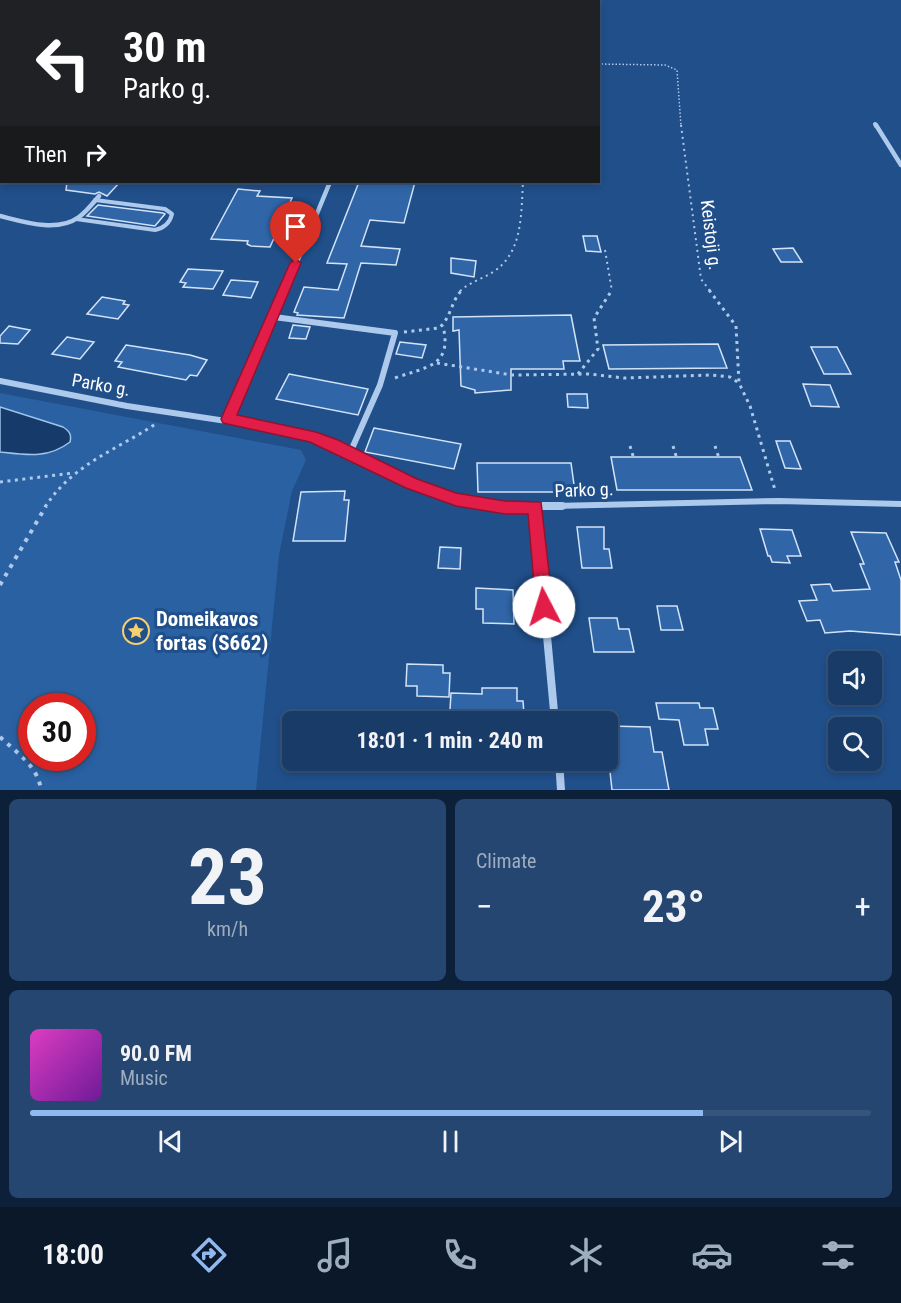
<!DOCTYPE html>
<html lang="en">
<head>
<meta charset="utf-8">
<style>
	:root { --surface:#183b68; --page:#254671; --text:#f1f3f6; --muted:#9fadc0; --line:#36557c; --accent:#90b9f0 }
	body { margin:0; font-family:"Roboto Condensed",sans-serif; background:var(--page); color:var(--text); height:100vh; display:flex; flex-direction:column; font-size:22px; white-space:nowrap }
	* { box-sizing:border-box; margin:0 }
	p { font-size:20px; color:var(--muted) }
	.icon { flex:none; width:33px; height:33px; fill:none; stroke:currentColor; stroke-width:2; stroke-linecap:round; stroke-linejoin:round }
	.map { position:relative; height:790px; overflow:hidden }
	.panel { display:flex; flex-direction:column; gap:9px; padding:9px; background:#0d2039; flex:1 }
	.panel>* { flex:none }
	.banner { position:absolute; left:0px; top:0px; width:600px; height:183px; box-shadow:0 3px 9px #0003,0 0 0 2px var(--line); background:#202124; color:#fff; overflow:hidden }
	.buttons { position:absolute; left:828px; top:651px; display:grid; gap:12px }
	.buttons a { display:grid; place-items:center; width:54px; height:54px; border-radius:9px; background:var(--surface); box-shadow:0 3px 9px #0003,0 0 0 2px var(--line); font-size:30px }
	.speed { position:absolute; left:18px; top:693px; display:flex; gap:12px; font-size:30px; font-weight:700; text-align:center }
	.speed>* { display:grid; place-content:center; width:78px; height:78px; border-radius:50%; background:var(--surface); box-shadow:0 3px 9px #0003,0 0 0 2px var(--line); line-height:1 }
	.speed .limit { border:9px solid #d22; background:#fff; color:#111 }
	.pin { position:absolute; display:grid; place-items:center; width:51px; height:51px; color:#fff; margin:-62px -26px; border-radius:50% 50% 50% 0; rotate:-45deg; box-shadow:0 0 6px #0007 }
	.pin .icon { rotate:45deg }
	.me { position:absolute; width:66px; margin:-33px; rotate:355deg; stroke-linejoin:round; filter:drop-shadow(0 0 4px #0008) }
	.turn { display:flex; align-items:center; gap:21px; height:126px; padding:0 24px; font-size:27px }
	.turn .icon { width:78px; height:78px; stroke-width:2.5 }
	.turn b { display:block; font-size:42px; line-height:51px }
	.then { display:flex; align-items:center; height:57px; padding:0 24px; background:#0003; gap:12px; font-size:22px }
	.big { font-size:45px; font-weight:700; line-height:1.1 }
	.panel .card { flex:1; display:flex; flex-direction:column; justify-content:center; gap:9px; min-width:0; padding:0 21px; border-radius:9px; background:var(--page) }
	.panel .dial { align-items:center; gap:0 }
	.dial b { font-size:78px; line-height:1 }
	.song { display:flex; align-items:center; gap:18px }
	.cover { width:72px; height:72px; border-radius:9px; background:linear-gradient(135deg,hsl(310 70% 55%),hsl(280 70% 35%)) }
	.played { height:6px; border-radius:3px; background:linear-gradient(90deg,var(--accent) 80%,var(--line) 80%) }
	.keys { display:flex; justify-content:space-around; direction:ltr }
	.heat { display:flex; justify-content:space-between; align-items:center; font-size:33px; direction:ltr }
	.panel .tiles { flex:1; display:grid; gap:9px; grid-template-columns:1fr 1fr }
	.card:last-child { grid-column:span 2 }
	.trip { position:absolute; left:282px; top:711px; width:336px; height:60px; border-radius:9px; background:var(--surface); box-shadow:0 3px 9px #0003,0 0 0 2px var(--line); font-weight:700; line-height:60px; text-align:center }
	.tab-bar { display:flex; height:96px; justify-content:space-around; align-items:center; background:#0a182a; color:var(--muted) }
	.tab-bar .icon { width:42px; height:42px }
	.tab-bar .current { color:var(--accent) }
	.tab-bar b { font-size:27px; color:var(--text) }
	.map>svg:first-child { display:block }
	.green { fill:#2a61a3; fill-rule:evenodd }
	.water { fill:#163a6a; stroke:#a0c4ec; stroke-width:1.5 }
	.building { fill:#3066a8; stroke:#d2e3f8; stroke-width:1.5 }
	.lines { fill:none; stroke-linecap:round; stroke-linejoin:round }
	.path-far3 { stroke:#adc9eb; stroke-width:1.5; stroke-dasharray:1.5 2; stroke-linecap:butt }
	.path-far2 { stroke:#adc9eb; stroke-width:2; stroke-dasharray:2 4; stroke-linecap:butt }
	.path-far1 { stroke:#adc9eb; stroke-width:3; stroke-dasharray:3 4.5; stroke-linecap:butt }
	.path { stroke:#adc9eb; stroke-width:4; stroke-dasharray:4 6; stroke-linecap:butt }
	.lane { stroke:#adc9eb; stroke-width:4 }
	.street-far3 { stroke:#adc9eb; stroke-width:4 }
	.street-far2 { stroke:#adc9eb; stroke-width:4.5 }
	.street-far1 { stroke:#adc9eb; stroke-width:6 }
	.street { stroke:#adc9eb; stroke-width:8 }
	.route { fill:#e11d48; stroke:#92132f; stroke-width:1.5 }
	.labels { text-anchor:middle; stroke-width:6; stroke-linejoin:round; paint-order:stroke }
	.street-label { font-size:18px; fill:#fff; stroke:#204f8a }
	.near-poi-label { font-size:21px; font-weight:bold; fill:#fff; stroke:#204f8a; text-anchor:start }
</style>
</head>
<body>
<div class="map">
<svg width="901" height="790" viewBox="0 0 901 790">
	<rect width="100%" height="100%" fill="#204f8a"/>
	<path class="green" d="M0,393L301,450L306,460L292,491L279,555L256,790H0ZM32,706H82V758H32Z"/>
	<path class="water" d="M0,407L63,427C69,431 72,434 70,442C48,459 26,455 0,452Z"/>
	<g class="building">
		<polygon points="67,182 120,182 107,196 99,192 95,194 66,190"/>
		<polygon points="359,182 415,182 404,223 370,220 361,246 400,249 396,265 361,263 344,318 297,315 298,313 294,312 304,287 338,290 347,264 327,263"/>
		<polygon points="238,189 260,191 257,196 292,198 270,247 251,246 247,244 248,241 211,239"/>
		<polygon points="98,205 163,213 165,214 155,226 87,216"/>
		<polygon points="583,236 597,236 601,252 586,251"/>
		<polygon points="793,248 802,262 781,262 773,249"/>
		<polygon points="451,258 476,261 474,277 451,273"/>
		<polygon points="188,269 223,271 213,289 183,287 186,283 180,282"/>
		<polygon points="231,280 258,282 251,298 223,295"/>
		<polygon points="102,297 125,301 123,304 129,305 118,319 87,314"/>
		<polygon points="571,315 580,361 563,361 564,369 511,369 511,390 475,393 475,390 461,386 459,330 453,331 453,317"/>
		<polygon points="293,325 310,327 306,339 289,338"/>
		<polygon points="9,326 30,330 18,344 0,343 0,336"/>
		<polygon points="67,337 72,338 94,342 80,359 52,354"/>
		<polygon points="400,342 426,345 422,358 396,354"/>
		<polygon points="718,344 727,368 609,369 603,345"/>
		<polygon points="126,345 190,355 207,360 197,376 190,375 186,380 118,367 122,362 115,361"/>
		<polygon points="811,347 837,347 851,374 824,374"/>
		<polygon points="289,374 368,389 358,415 276,399"/>
		<polygon points="803,384 830,385 839,407 811,406"/>
		<polygon points="567,394 587,394 588,408 568,407"/>
		<polygon points="374,428 461,444 454,469 365,452"/>
		<polygon points="776,441 790,441 801,469 785,468"/>
		<polygon points="611,457 740,457 752,490 617,490"/>
		<polygon points="477,463 571,463 575,492 478,492"/>
		<polygon points="345,491 344,500 349,500 345,541 293,541 301,492"/>
		<polygon points="577,527 604,527 604,549 609,549 612,568 582,568"/>
		<polygon points="760,529 792,530 801,556 787,556 790,563 772,562 770,556 768,556"/>
		<polygon points="851,532 886,533 899,562 895,562 901,580 901,635 850,631 825,633 820,620 807,621 799,601 817,600 811,585 830,584 833,591 870,589 860,564 864,564"/>
		<polygon points="440,547 461,548 460,569 438,568"/>
		<polygon points="476,588 513,590 514,624 483,623 483,609 476,609"/>
		<polygon points="657,606 677,606 683,630 661,630"/>
		<polygon points="589,618 617,618 619,629 629,629 634,652 594,652"/>
		<polygon points="407,664 443,665 443,673 450,673 449,697 417,696 417,686 406,686"/>
		<polygon points="482,688 517,688 517,701 523,701 524,714 518,714 519,722 492,722 492,715 483,716 482,710 450,710 451,693 482,694"/>
		<polygon points="656,703 699,703 700,708 713,708 718,729 705,729 708,745 684,745 679,720 659,719"/>
		<polygon points="608,726 650,727 654,752 662,752 669,790 612,790 608,753"/>
	</g>
	<g class="lines">
		<polyline class="path-far3" points="598,64 665,65 677,70 681,126"/>
		<g class="path-far2">
			<polyline points="681,125 701,279 710,291"/>
			<polyline points="605,250 612,291"/>
			<path d="M460,291C470,282 482,279 493,272C523,253 521,214 523,182"/>
		</g>
		<g class="path-far1">
			<polyline points="709,290 736,326 739,383 750,406 775,490"/>
			<path d="M404,332L439,328C451,318 451,301 462,290"/>
			<polyline points="437,363 512,375 589,374 624,378 711,375 730,377 739,383"/>
			<polyline points="578,374 598,349 594,318 612,290"/>
			<path d="M395,378C425,367 453,367 443,326"/>
			<polyline points="630,446 634,459"/>
			<polyline points="673,446 677,459"/>
			<polyline points="715,446 719,458"/>
			<polyline points="0,482 73,473"/>
			<path d="M45,507C74,463 115,451 157,423"/>
		</g>
		<g class="path">
			<polyline points="0,585 46,506"/>
			<path d="M0,737C17,753 38,766 41,790"/>
		</g>
		<path class="lane" d="M76,219L155,230C164,228 170,223 172,214L165,209L95,200"/>
		<polyline class="street-far3" points="875,124 876,126"/>
		<g class="street-far2">
			<polyline points="876,125 901,165"/>
			<path d="M0,216C24,222 57,233 79,217C87,211 93,203 99,196"/>
			<polyline points="285,291 330,182"/>
		</g>
		<g class="street-far1">
			<polyline points="274,317 395,333 380,385 350,453"/>
			<polyline points="0,381 127,406 293,431 328,443 379,469 426,488 472,501 505,507 779,501 901,504"/>
			<polyline points="228,419 285,290"/>
		</g>
		<g class="street">
			<polyline points="497,506 562,506"/>
			<polyline points="535,507 555,722"/>
			<polyline points="559,760 561,790"/>
		</g>
	</g>
	<polygon class="route" points="296,259 301,263 237,415 316,432 338,440 417,479 456,493 505,501 541,502 553,607 551,613 544,615 538,613 536,607 528,514 505,514 456,506 406,488 310,442 223,423 221,419 290,263"/>
	<defs>
		<symbol id="sight-ring" viewBox="-11 -11 22 22"><circle r="9.5" fill="#204f8a" stroke="#f8cf6e" stroke-width="1.5"/><path d="M0-6L1.8-2.2L6-1.7L2.9 1.2L3.7 5.4L0 3.3L-3.7 5.4L-2.9 1.2L-6-1.7L-1.8-2.2Z" fill="#f8cf6e"/></symbol>
	</defs>
	<g fill-rule="evenodd">
		<use href="#sight-ring" x="121" y="616" width="30" height="30"/>
	</g>
	<g class="labels">
		<g class="street-label">
			<text transform="translate(711 235) rotate(83)" y="6">Keistoji g.</text>
			<text transform="translate(101 385) rotate(10)" y="6">Parko g.</text>
			<text transform="translate(584 490) rotate(-2)" y="6">Parko g.</text>
		</g>
		<g class="near-poi-label">
			<text x="156" y="626">Domeikavos<tspan x="156" dy="24">fortas (S662)</tspan></text>
		</g>
	</g>
</svg>
<div class="buttons">
<a><svg class="icon" aria-label="sound" viewBox="0 0 24 24"><path d="M4 9h4l5-4v14l-5-4H4zM17 9q2 3 0 6"/></svg></a>
<a><svg class="icon" aria-label="search" viewBox="0 0 24 24"><circle cx="10" cy="10" r="6"/><path d="M15 15l6 6"/></svg></a>
</div>
<div class="speed"><div class="limit">30</div></div>
<div class="pin" style="left:296px;top:263px;background:#d93025"><svg class="icon" aria-label="arrive" viewBox="0 0 24 24"><path d="M6 21V4h12l-3 4 3 4H6"/></svg></div>
<svg class="me" style="left:544px;top:607px" viewBox="-20 -20 40 40"><circle r="19" fill="#fff"/><path d="M0-13L10 11 0 6-10 11z" fill="#e11d48"/></svg>
<div class="trip">18:01 · 1 min · 240 m</div>
<div class="banner">
<div class="turn"><svg class="icon" aria-label="left" viewBox="0 0 24 24"><path d="M17 20v-9H6M10 6l-5 5 5 5"/></svg><div><b>30 m</b>Parko g.</div></div>
<div class="then">Then<svg class="icon" aria-label="right" viewBox="0 0 24 24"><path d="M7 20v-9h11M14 6l5 5-5 5"/></svg></div>
</div>
</div>
<section class="panel">
<div class="tiles">
<div class="card dial"><b>23</b><p>km/h</p></div>
<div class="card"><p>Climate</p>
<div class="heat"><a>−</a><b class="big">23°</b><a>+</a></div>
</div>
<div class="card">
<div class="song"><i class="cover"></i><div><b>90.0 FM</b><p>Music</p></div></div>
<div class="played"></div>
<div class="keys"><svg class="icon" aria-label="previous" viewBox="0 0 24 24"><path d="M18 5L8 12l10 7zM5 5v14"/></svg><svg class="icon" aria-label="pause" viewBox="0 0 24 24"><path d="M8 5v14M16 5v14"/></svg><svg class="icon" aria-label="next" viewBox="0 0 24 24"><path d="M6 5l10 7-10 7zM19 5v14"/></svg></div>
</div>
</div>
</section>
<nav class="tab-bar">
<b>18:00</b>
<svg class="icon current" aria-label="directions" viewBox="0 0 24 24"><path d="M12 3l9 9-9 9-9-9zM9 14v-3h6M13 9l2 2-2 2"/></svg>
<svg class="icon" aria-label="music" viewBox="0 0 24 24"><path d="M9 18V5l10-2v13"/><circle cx="6" cy="18" r="3"/><circle cx="16" cy="16" r="3"/></svg>
<svg class="icon" aria-label="phone" viewBox="0 0 24 24"><path d="M5 4h4l2 5-3 2q2 4 5 5l2-3 5 2v4C11 20 4 13 5 4z"/></svg>
<svg class="icon" aria-label="climate" viewBox="0 0 24 24"><path d="M12 3v18M4 7l16 10M4 17L20 7"/></svg>
<svg class="icon" aria-label="car" viewBox="0 0 24 24"><path d="M5 17H2v-5l4-1 3-4h7l3 4 3 1v5h-3M9 17h6M6 11h13"/><circle cx="7" cy="17" r="2"/><circle cx="17" cy="17" r="2"/></svg>
<svg class="icon" aria-label="filters" viewBox="0 0 24 24"><path d="M4 7h16M4 17h16"/><circle cx="9" cy="7" r="2"/><circle cx="15" cy="17" r="2"/></svg>
</nav>
</body>
</html>
